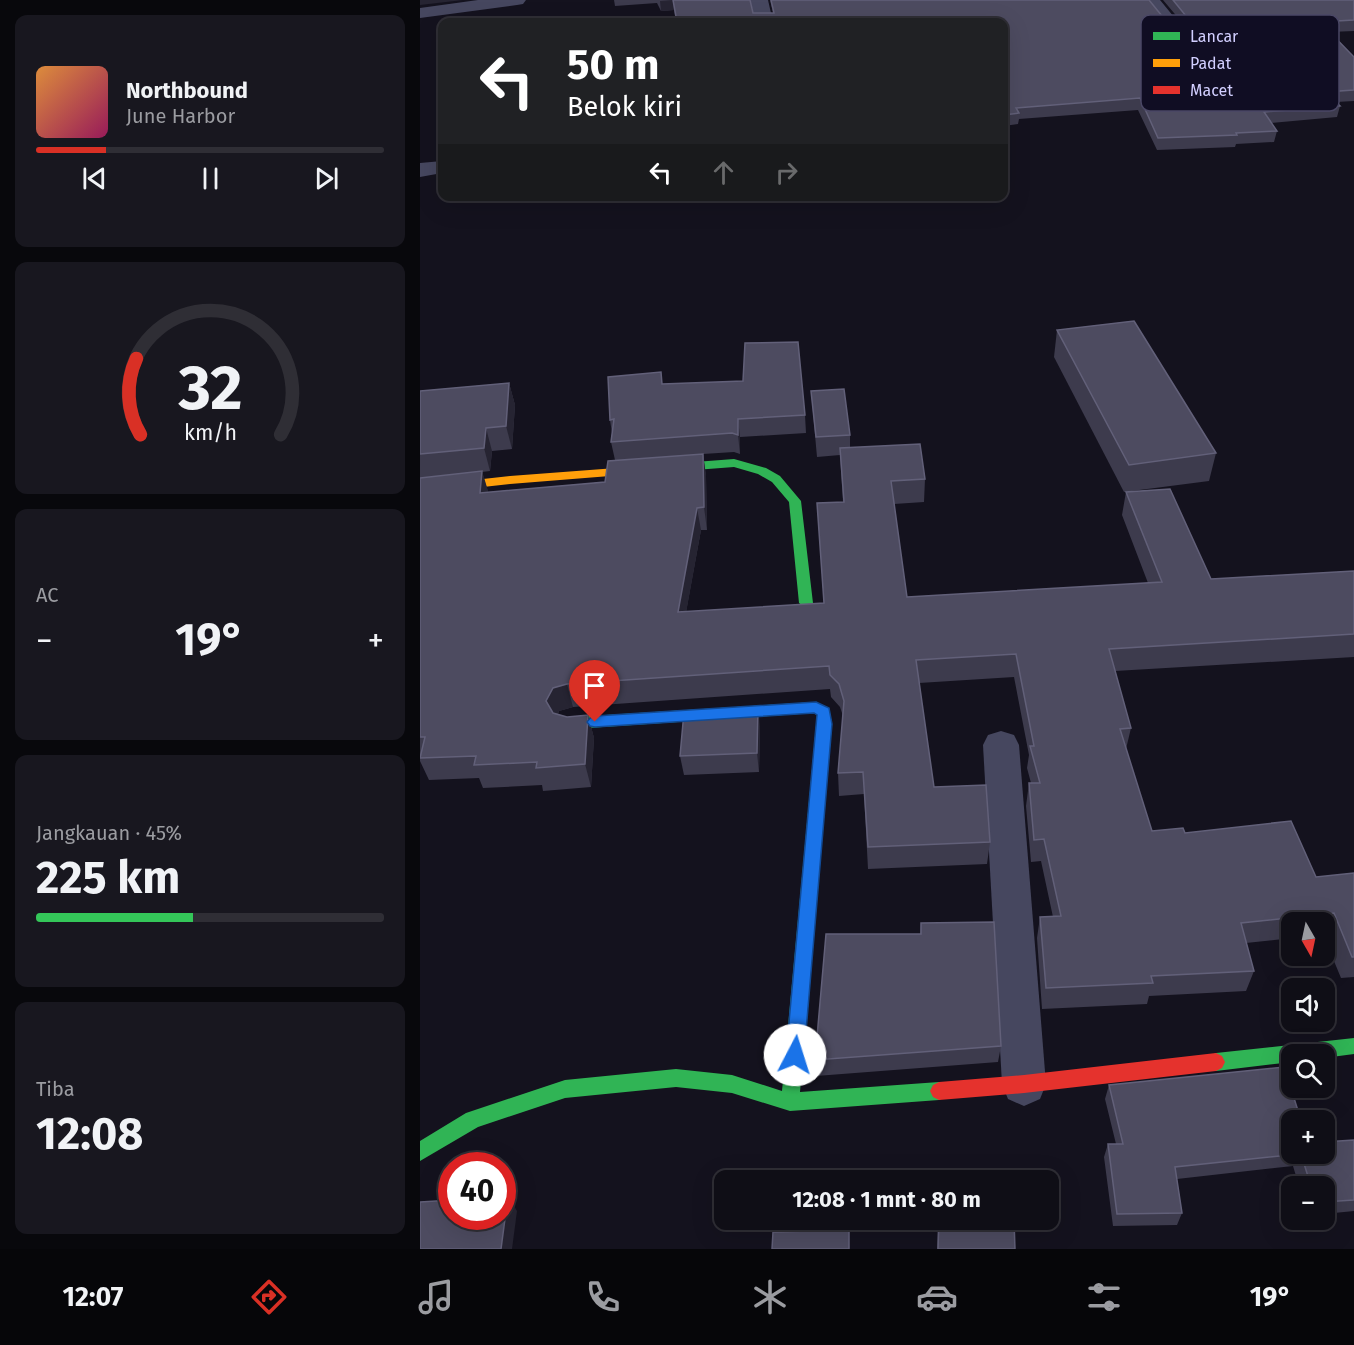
<!DOCTYPE html>
<html lang="id">
<head>
<meta charset="utf-8">
<style>
	:root { --surface:#0f0e16; --page:#18171f; --text:#f1f3f6; --muted:#9b9ca1; --line:#2f2e35; --accent:#d93025 }
	body { margin:0; font-family:"Fira Sans",sans-serif; background:var(--page); color:var(--text); height:100vh; display:flex; flex-direction:column; font-size:22px; white-space:nowrap }
	* { box-sizing:border-box; margin:0 }
	p { font-size:20px; color:var(--muted) }
	.icon { flex:none; width:33px; height:33px; fill:none; stroke:currentColor; stroke-width:2; stroke-linecap:round; stroke-linejoin:round }
	.map { position:relative; flex:1; overflow:hidden }
	.side { display:flex; flex-direction:column; gap:15px; padding:15px; background:#08080c; width:420px }
	.side>* { flex:none }
	.guide { position:absolute; left:18px; top:18px; width:570px; height:183px; border-radius:12px; box-shadow:0 6px 24px #0002,0 0 0 2px var(--line); background:#202124; color:#fff; overflow:hidden }
	.needle { width:39px; rotate:171deg }
	.fabs { position:absolute; left:861px; top:912px; display:grid; gap:12px }
	.fabs a { display:grid; place-items:center; width:54px; height:54px; border-radius:12px; background:var(--surface); box-shadow:0 6px 24px #0002,0 0 0 2px var(--line); font-size:30px }
	.speed { position:absolute; left:18px; top:1152px; display:flex; gap:12px; font-size:30px; font-weight:700; text-align:center }
	.speed>* { display:grid; place-content:center; width:78px; height:78px; border-radius:50%; background:var(--surface); box-shadow:0 6px 24px #0002,0 0 0 2px var(--line); line-height:1 }
	.speed .limit { border:9px solid #d22; background:#fff; color:#111 }
	.pin { position:absolute; display:grid; place-items:center; width:51px; height:51px; color:#fff; margin:-62px -26px; border-radius:50% 50% 50% 0; rotate:-45deg; box-shadow:0 0 6px #0007 }
	.pin .icon { rotate:45deg }
	.me { position:absolute; width:66px; margin:-33px; rotate:5deg; stroke-linejoin:round; filter:drop-shadow(0 0 4px #0008) }
	.turn { display:flex; align-items:center; gap:21px; height:126px; padding:0 30px; font-size:27px }
	.turn .icon { width:78px; height:78px; stroke-width:2.5 }
	.turn b { display:block; font-size:42px; line-height:51px }
	.lanes { display:flex; align-items:center; height:57px; padding:0 30px; background:#0003; justify-content:center; gap:30px; direction:ltr }
	.lanes .off { opacity:.35 }
	.big { font-size:45px; font-weight:700; line-height:1.1 }
	.side .tile { flex:1; display:flex; flex-direction:column; justify-content:center; gap:9px; min-width:0; padding:0 21px; border-radius:12px; background:var(--page) }
	.side .dial { align-items:center; gap:0 }
	.dial svg { height:156px; overflow:visible; fill:none; stroke:var(--line); stroke-width:7; stroke-linecap:round; text-anchor:middle }
	.dial text { fill:var(--text); stroke:none }
	.song { display:flex; align-items:center; gap:18px }
	.cover { width:72px; height:72px; border-radius:9px; background:linear-gradient(135deg,hsl(30 70% 55%),hsl(330 70% 35%)) }
	.played { height:6px; border-radius:3px; background:linear-gradient(90deg,var(--accent) 20%,var(--line) 20%) }
	.keys { display:flex; justify-content:space-around; direction:ltr }
	.heat { display:flex; justify-content:space-between; align-items:center; font-size:33px; direction:ltr }
	.charge { height:9px; border-radius:4px; background:linear-gradient(90deg,#34c759 45%,var(--line) 0) }
	.trip { position:absolute; left:294px; top:1170px; width:345px; height:60px; border-radius:12px; background:var(--surface); box-shadow:0 6px 24px #0002,0 0 0 2px var(--line); font-weight:700; line-height:60px; text-align:center }
	.tab-bar { display:flex; height:96px; justify-content:space-around; align-items:center; background:#060609; color:var(--muted) }
	.tab-bar .icon { width:42px; height:42px }
	.tab-bar .on { color:var(--accent) }
	.tab-bar b { font-size:27px; color:var(--text) }
	main { display:flex; flex:1; min-height:0 }
	.map>svg:first-child { display:block }
	.lines { fill:none; stroke-linecap:round; stroke-linejoin:round }
	.street { fill:#46475f; fill-rule:evenodd }
	.fast { fill:#30b455; fill-rule:evenodd }
	.slow { fill:#ff9f0a; fill-rule:evenodd }
	.jam { fill:#e5322d; fill-rule:evenodd }
	.wall { fill:#3d3b4d }
	.shaded-wall { fill:#262432 }
	.building { fill:#4d4b60; stroke:#626079; stroke-width:1.5 }
	.route { fill:#1a73e8; stroke:#114b97; stroke-width:1.5 }
	.key { fill:#100d23; stroke:#4a4765; stroke-width:1.5 }
	.key-label { font-size:16px; fill:#d2cfff }
</style>
</head>
<body>
<main>
<section class="side">
<div class="tile">
<div class="song"><i class="cover"></i><div><b>Northbound</b><p>June Harbor</p></div></div>
<div class="played"></div>
<div class="keys"><svg class="icon" aria-label="previous" viewBox="0 0 24 24"><path d="M18 5L8 12l10 7zM5 5v14"/></svg><svg class="icon" aria-label="pause" viewBox="0 0 24 24"><path d="M8 5v14M16 5v14"/></svg><svg class="icon" aria-label="next" viewBox="0 0 24 24"><path d="M6 5l10 7-10 7zM19 5v14"/></svg></div>
</div>
<div class="tile dial"><svg viewBox="0 0 100 80">
<path d="M14 69A42 42 0 1 1 86 69"/>
<path d="M14 69A42 42 0 0 1 12 30" stroke="#d93025"/>
<text x="50" y="56" font-size="32" font-weight="700">32</text>
<text x="50" y="72" font-size="11">km/h</text>
</svg></div>
<div class="tile"><p>AC</p>
<div class="heat"><a>−</a><b class="big">19°</b><a>+</a></div>
</div>
<div class="tile"><p>Jangkauan · 45%</p><b class="big">225 km</b><div class="charge"></div></div>
<div class="tile"><p>Tiba</p><b class="big">12:08</b></div>
</section>
<div class="map">
<svg width="934" height="1249" viewBox="0 0 934 1249">
	<rect width="100%" height="100%" fill="#14121e"/>
	<g class="lines">
		<g class="street">
			<polygon points="58,0 106,0 103,4 97,5 0,18 0,8"/>
			<polygon points="330,0 348,0 353,22 335,22"/>
			<polygon points="722,0 740,0 763,28 804,66 807,70 804,74 790,74 751,36"/>
			<polygon points="22,161 22,173 0,177 0,163"/>
			<polygon points="581,731 594,735 599,745 626,1084 620,1099 604,1106 588,1099 582,1084 563,745 568,735"/>
		</g>
		<g class="fast">
			<polygon points="314,459 346,468 360,476 381,501 393,603 391,606 386,608 379,603 369,502 352,482 338,474 314,467 236,473 230,469 236,465"/>
			<polygon points="396,702 409,708 412,724 380,1092 519,1082 525,1085 528,1091 525,1097 519,1100 370,1111 312,1093 256,1087 145,1098 58,1127 0,1161 0,1141 46,1113 145,1080 256,1069 312,1075 362,1091 397,715 394,713 153,729 148,727 146,723 148,719 153,717"/>
			<polygon points="934,1038 934,1054 904,1058 904,1054 872,1054 872,1062 796,1071 790,1068 787,1062 790,1056 796,1053"/>
		</g>
		<polygon class="slow" points="236,465 240,466 242,469 240,472 90,484 0,494 0,486 90,476"/>
		<polygon class="jam" points="796,1053 802,1056 805,1062 802,1068 796,1071 604,1093 519,1100 513,1097 510,1091 513,1085 519,1082 604,1075"/>
	</g>
	<g class="wall">
		<polygon points="194,0 330,0 333,13 353,13 350,0 729,0 751,27 790,65 804,65 765,26 743,0 934,0 934,31 910,32 934,57 934,101 916,102 920,106 917,117 851,123 857,131 854,142 816,144 815,147 737,150 718,110 599,119 598,124 584,126 584,22 256,22 254,10 241,11 237,3 195,6"/>
		<polygon points="637,330 796,453 789,481 704,492 634,357"/>
		<polygon points="89,383 95,405 92,449 72,451 70,471 62,472 68,492 185,482 195,460 191,442 192,433 190,420 243,384 385,415 386,433 320,437 320,454 314,452 283,454 286,476 287,530 281,530 266,612 404,603 397,503 423,502 420,455 397,457 391,391 430,435 430,448 505,479 504,502 474,504 487,597 728,583 702,515 706,492 791,579 934,571 934,657 695,671 711,728 706,749 732,831 765,833 896,877 934,873 934,977 921,978 904,937 904,922 872,922 872,938 826,943 834,971 826,991 729,996 727,1004 622,1009 617,938 620,917 633,917 621,861 611,862 606,806 609,783 611,783 607,768 609,755 594,677 499,683 514,787 570,842 567,864 448,869 444,794 419,796 418,773 423,716 420,707 411,697 410,689 153,707 139,711 138,714 147,717 168,715 174,738 171,787 123,791 122,785 63,788 59,778 9,780 0,761 0,479 38,474 0,478 0,391"/>
		<polygon points="340,726 339,772 264,775 260,756"/>
		<polygon points="501,923 581,1046 578,1062 396,1076 395,1060 500,934"/>
		<polygon points="689,1085 872,1154 934,1140 934,1211 904,1214 904,1186 879,1186 873,1166 757,1179 762,1213 757,1225 693,1226 684,1157 688,1144 696,1144 685,1099"/>
		<polygon points="518,1220 594,1220 595,1249 517,1249"/>
	</g>
	<g class="shaded-wall">
		<polygon points="0,0 43,0 0,5"/>
		<polygon points="253,0 254,10 241,11 240,1"/>
		<polygon points="89,383 95,405 92,449 86,426"/>
		<polygon points="318,419 320,437 320,454 318,435"/>
		<polygon points="66,428 72,451 70,471 64,448"/>
		<polygon points="283,454 286,476 287,530 284,507"/>
		<polygon points="62,471 69,494 60,493"/>
		<polygon points="277,508 281,530 262,635 258,612"/>
		<polygon points="147,684 153,707 139,711 133,724 126,701 133,688"/>
		<polygon points="338,707 340,726 339,772 337,753"/>
		<polygon points="168,715 174,738 171,787 165,764"/>
		<polygon points="88,1196 97,1211 92,1249 81,1249"/>
	</g>
	<g class="building">
		<polygon points="253,0 330,0 333,13 354,13 351,0 729,0 751,27 790,65 808,65 811,59 766,16 753,0 934,0 934,20 900,22 934,57 934,90 906,92 920,106 844,112 857,131 816,133 817,135 738,138 720,98 596,108 599,113 584,115 584,22 257,22"/>
		<polygon points="714,321 796,453 709,465 637,330"/>
		<polygon points="378,342 385,415 318,419 318,435 312,433 191,442 194,419 190,420 188,377 241,372 242,384 323,381 325,343"/>
		<polygon points="89,383 86,426 66,428 64,448 0,454 0,391"/>
		<polygon points="424,389 430,435 396,437 391,391"/>
		<polygon points="500,444 505,479 471,481 487,597 742,582 706,492 750,489 791,579 934,571 934,634 689,649 711,728 700,729 732,831 763,828 765,833 871,821 896,877 934,873 934,957 932,957 914,913 821,923 834,971 731,976 733,983 626,988 620,917 641,916 624,839 614,840 609,783 620,783 610,746 614,746 596,654 496,660 514,787 566,785 570,842 448,847 443,772 418,773 424,701 419,684 410,675 409,666 147,684 133,688 126,701 133,713 147,717 168,715 165,764 116,768 117,762 54,765 56,756 0,758 5,737 0,737 0,478 62,471 60,493 185,482 188,461 283,454 284,507 277,508 258,612 404,603 397,503 424,502 420,448"/>
		<polygon points="338,707 337,753 260,756 264,712"/>
		<polygon points="574,922 581,1046 395,1060 406,934 501,934 501,923"/>
		<polygon points="864,1067 881,1120 872,1120 872,1154 879,1154 755,1167 762,1213 697,1214 688,1144 703,1144 689,1085"/>
		<polygon points="934,1140 934,1200 904,1202 904,1186 891,1186 881,1154 904,1154 904,1142"/>
		<polygon points="519,1174 593,1177 593,1180 519,1180"/>
		<polygon points="82,1196 88,1196 81,1249 0,1249 0,1202 32,1200 32,1216 82,1216"/>
		<polygon points="519,1220 594,1220 595,1249 518,1249"/>
		<polygon points="429,1230 429,1249 352,1249 353,1232"/>
	</g>
	<polygon class="route" points="396,702 409,708 412,724 384,1055 381,1061 375,1063 368,1061 366,1055 397,715 394,713 175,727 170,726 167,722 170,718 175,716"/>
	<rect x="721" y="15" width="198" height="96" rx="9" class="key"/>
	<rect x="733" y="32" width="27" height="8" fill="#30b455"/>
	<rect x="733" y="59" width="27" height="8" fill="#ff9f0a"/>
	<rect x="733" y="86" width="27" height="8" fill="#e5322d"/>
	<g class="key-label">
		<text x="770" y="42">Lancar</text>
		<text x="770" y="69">Padat</text>
		<text x="770" y="96">Macet</text>
	</g>
</svg>
<div class="fabs">
<a><svg class="needle" viewBox="-14 -14 28 28"><path d="M0-13l5 13h-10z" fill="#e53935"/><path d="M0 13l5-13h-10z" fill="#9b9ca1"/></svg></a>
<a><svg class="icon" aria-label="sound" viewBox="0 0 24 24"><path d="M4 9h4l5-4v14l-5-4H4zM17 9q2 3 0 6"/></svg></a>
<a><svg class="icon" aria-label="search" viewBox="0 0 24 24"><circle cx="10" cy="10" r="6"/><path d="M15 15l6 6"/></svg></a>
<a>+</a>
<a>−</a>
</div>
<div class="speed"><div class="limit">40</div></div>
<div class="pin" style="left:175px;top:722px;background:#d93025"><svg class="icon" aria-label="arrive" viewBox="0 0 24 24"><path d="M6 21V4h12l-3 4 3 4H6"/></svg></div>
<svg class="me" style="left:375px;top:1055px" viewBox="-20 -20 40 40"><circle r="19" fill="#fff"/><path d="M0-13L10 11 0 6-10 11z" fill="#1a73e8"/></svg>
<div class="trip">12:08 · 1 mnt · 80 m</div>
<div class="guide">
<div class="turn"><svg class="icon" aria-label="left" viewBox="0 0 24 24"><path d="M17 20v-9H6M10 6l-5 5 5 5"/></svg><div><b>50 m</b>Belok kiri</div></div>
<div class="lanes"><svg class="icon" aria-label="left" viewBox="0 0 24 24"><path d="M17 20v-9H6M10 6l-5 5 5 5"/></svg><svg class="icon off" aria-label="ahead" viewBox="0 0 24 24"><path d="M12 20V5M6 11l6-6 6 6"/></svg><svg class="icon off" aria-label="right" viewBox="0 0 24 24"><path d="M7 20v-9h11M14 6l5 5-5 5"/></svg></div>
</div>
</div>
</main>
<nav class="tab-bar">
<b>12:07</b>
<svg class="icon on" aria-label="directions" viewBox="0 0 24 24"><path d="M12 3l9 9-9 9-9-9zM9 14v-3h6M13 9l2 2-2 2"/></svg>
<svg class="icon" aria-label="music" viewBox="0 0 24 24"><path d="M9 18V5l10-2v13"/><circle cx="6" cy="18" r="3"/><circle cx="16" cy="16" r="3"/></svg>
<svg class="icon" aria-label="phone" viewBox="0 0 24 24"><path d="M5 4h4l2 5-3 2q2 4 5 5l2-3 5 2v4C11 20 4 13 5 4z"/></svg>
<svg class="icon" aria-label="climate" viewBox="0 0 24 24"><path d="M12 3v18M4 7l16 10M4 17L20 7"/></svg>
<svg class="icon" aria-label="car" viewBox="0 0 24 24"><path d="M5 17H2v-5l4-1 3-4h7l3 4 3 1v5h-3M9 17h6M6 11h13"/><circle cx="7" cy="17" r="2"/><circle cx="17" cy="17" r="2"/></svg>
<svg class="icon" aria-label="filters" viewBox="0 0 24 24"><path d="M4 7h16M4 17h16"/><circle cx="9" cy="7" r="2"/><circle cx="15" cy="17" r="2"/></svg>
<b>19°</b>
</nav>
</body>
</html>
